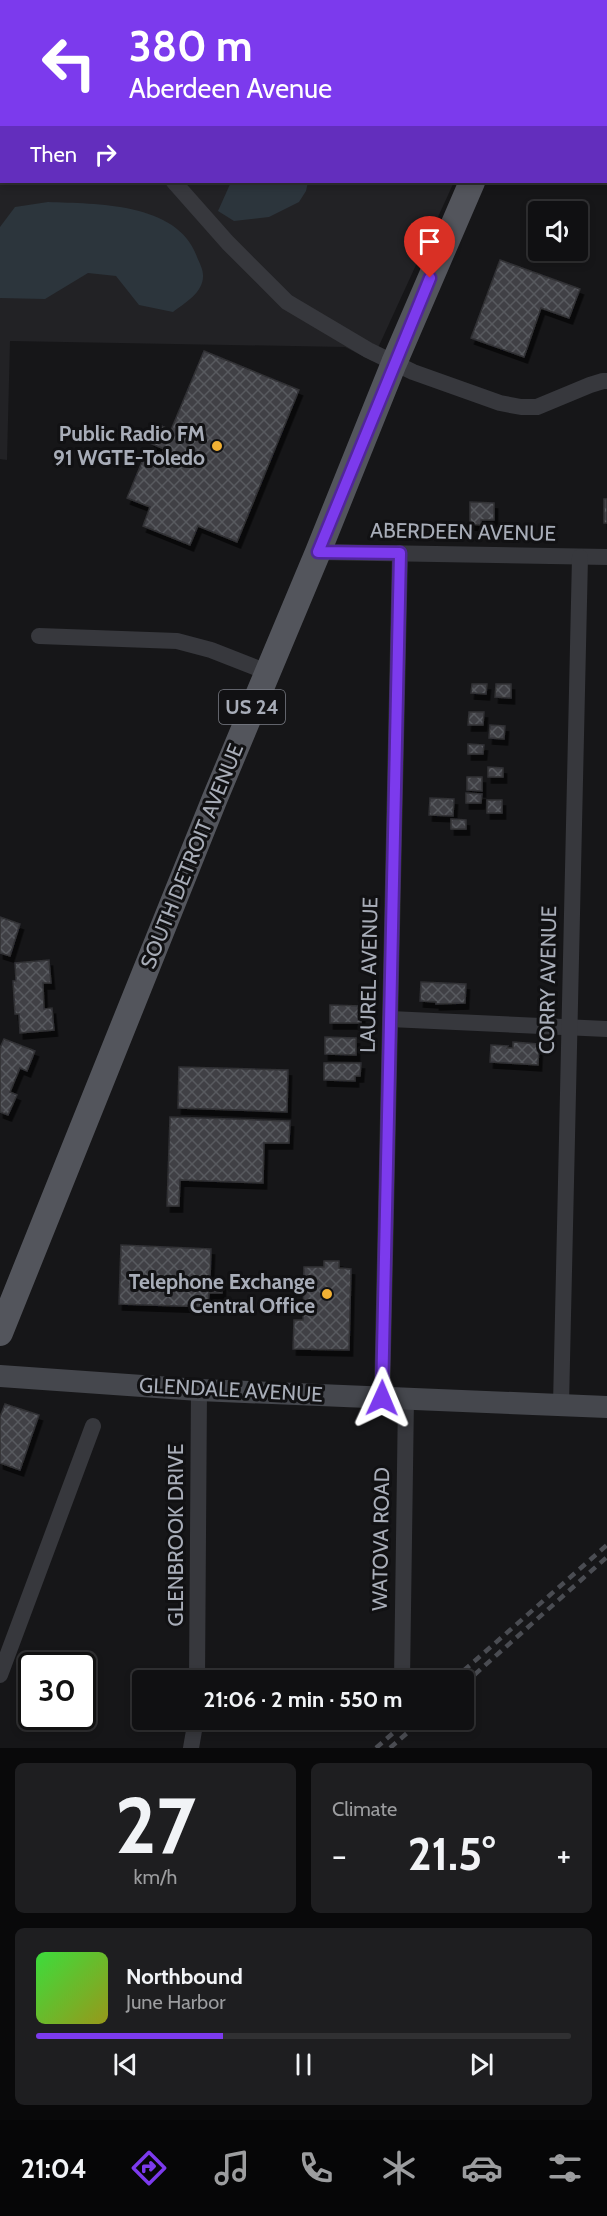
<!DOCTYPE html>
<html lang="en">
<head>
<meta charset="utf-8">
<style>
	:root { --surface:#101012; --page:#1e1e20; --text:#f1f3f6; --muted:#9c9d9f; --line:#303032; --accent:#7c3aed }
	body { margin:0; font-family:Cabin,sans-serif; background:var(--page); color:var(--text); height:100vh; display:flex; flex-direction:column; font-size:22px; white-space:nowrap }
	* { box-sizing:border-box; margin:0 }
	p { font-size:20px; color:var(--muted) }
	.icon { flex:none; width:33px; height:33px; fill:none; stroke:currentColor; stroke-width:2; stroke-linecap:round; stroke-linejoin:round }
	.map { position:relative; height:1748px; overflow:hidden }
	.panel { display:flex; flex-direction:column; gap:15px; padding:15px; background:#09090a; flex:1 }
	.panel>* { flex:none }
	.banner { position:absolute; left:0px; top:0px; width:608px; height:183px; box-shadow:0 3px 9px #0003,0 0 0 2px var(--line); background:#7c3aed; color:#fff; overflow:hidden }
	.buttons { position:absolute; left:528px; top:201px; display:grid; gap:12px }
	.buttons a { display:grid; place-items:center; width:60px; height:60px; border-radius:6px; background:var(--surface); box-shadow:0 3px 9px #0003,0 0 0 2px var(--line); font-size:30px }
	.speed { position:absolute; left:18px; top:1652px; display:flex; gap:12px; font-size:30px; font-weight:700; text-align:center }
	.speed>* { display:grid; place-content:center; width:78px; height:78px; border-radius:50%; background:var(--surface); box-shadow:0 3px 9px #0003,0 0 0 2px var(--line); line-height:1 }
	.speed .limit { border:3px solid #111; border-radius:9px; background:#fff; color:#111 }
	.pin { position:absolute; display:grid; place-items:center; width:51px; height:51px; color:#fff; margin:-62px -26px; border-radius:50% 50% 50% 0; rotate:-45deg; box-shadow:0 0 6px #0007 }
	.pin .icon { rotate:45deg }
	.me { position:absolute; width:66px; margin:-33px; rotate:1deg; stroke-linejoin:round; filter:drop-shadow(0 0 4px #0008) }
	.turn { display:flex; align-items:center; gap:21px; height:126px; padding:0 30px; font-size:27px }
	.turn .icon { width:78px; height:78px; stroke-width:2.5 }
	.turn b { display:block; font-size:42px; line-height:51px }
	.then { display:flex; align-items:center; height:57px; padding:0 30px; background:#0003; gap:12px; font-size:22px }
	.big { font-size:45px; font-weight:700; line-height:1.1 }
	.panel .card { flex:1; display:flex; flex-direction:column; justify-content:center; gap:9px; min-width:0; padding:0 21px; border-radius:9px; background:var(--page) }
	.panel .dial { align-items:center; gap:0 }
	.dial b { font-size:78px; line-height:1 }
	.song { display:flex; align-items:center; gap:18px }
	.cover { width:72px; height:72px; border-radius:9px; background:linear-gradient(135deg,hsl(120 70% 55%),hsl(60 70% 35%)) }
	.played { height:6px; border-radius:3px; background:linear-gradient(90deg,var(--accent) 35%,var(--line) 35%) }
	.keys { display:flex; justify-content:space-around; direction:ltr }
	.heat { display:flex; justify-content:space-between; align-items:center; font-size:33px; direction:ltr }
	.panel .tiles { flex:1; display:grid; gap:15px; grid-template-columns:1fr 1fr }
	.card:last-child { grid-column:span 2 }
	.trip { position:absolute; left:132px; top:1670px; width:342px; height:60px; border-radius:6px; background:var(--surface); box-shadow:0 3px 9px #0003,0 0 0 2px var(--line); font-weight:700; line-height:60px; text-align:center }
	.dock { display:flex; height:96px; justify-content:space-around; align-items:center; background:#060607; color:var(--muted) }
	.dock .icon { width:42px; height:42px }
	.dock .active { color:var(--accent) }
	.dock b { font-size:27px; color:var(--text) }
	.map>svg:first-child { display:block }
	.built { fill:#222225 }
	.water { fill:#2c353c }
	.building { fill:url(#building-cross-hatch); stroke:#303034; stroke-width:1.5; filter:url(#shadow) }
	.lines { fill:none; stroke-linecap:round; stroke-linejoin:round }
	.street { stroke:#37383d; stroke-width:16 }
	.secondary { stroke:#45474d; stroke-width:22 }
	.primary { stroke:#53555c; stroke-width:26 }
	.rail { stroke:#4a4c52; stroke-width:4.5; stroke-dasharray:8 6; stroke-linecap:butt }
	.route-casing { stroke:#51269a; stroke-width:15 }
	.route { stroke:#7c3aed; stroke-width:10 }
	.poi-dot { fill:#f2b134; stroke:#111113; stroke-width:2 }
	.labels { text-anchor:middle; stroke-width:6; stroke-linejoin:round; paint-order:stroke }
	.shield { fill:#111113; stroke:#7b7e86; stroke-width:1.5 }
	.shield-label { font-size:20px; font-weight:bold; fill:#a8adb8 }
	.poi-label { font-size:21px; font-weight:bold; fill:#a8adb8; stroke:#111113; text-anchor:end }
	.street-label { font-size:21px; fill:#a8adb8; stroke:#111113 }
</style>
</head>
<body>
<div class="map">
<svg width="607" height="1748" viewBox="0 0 607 1748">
	<defs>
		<pattern id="building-cross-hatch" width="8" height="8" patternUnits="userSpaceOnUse" patternTransform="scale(1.5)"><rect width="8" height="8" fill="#404145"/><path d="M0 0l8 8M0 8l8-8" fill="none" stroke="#595a5e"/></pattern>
		<filter id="shadow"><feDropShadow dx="3.5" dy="6" stdDeviation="0" flood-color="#0009"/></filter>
	</defs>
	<rect width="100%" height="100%" fill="#161618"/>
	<polygon class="built" points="0,0 536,0 2,2 2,182 454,182 372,361 345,347 10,341 7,460 0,459"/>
	<g class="water">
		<polygon points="231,182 308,182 306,191 299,202 269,217 234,221 218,211"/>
		<path d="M48,202C96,204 178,202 197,257C199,262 203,269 203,275C204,292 185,303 173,312L139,305L116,276L88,273L45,299L0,298V227L15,207Z"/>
	</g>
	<g class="building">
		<polygon points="500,260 580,289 569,318 541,308 524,357 471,338"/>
		<polygon points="204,351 299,390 237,542 198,526 190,545 143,526 150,507 127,498 144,457 159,463 164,449 150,443 157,424 171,430"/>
		<rect x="604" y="499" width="3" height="24"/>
		<polygon points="470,502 494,503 494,520 481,520 481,525 470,524"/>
		<polygon points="472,684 487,684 486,694 471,693"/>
		<polygon points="496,684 511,684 511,698 495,697"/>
		<polygon points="469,712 484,712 483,725 468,725"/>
		<polygon points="490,725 505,726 504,739 489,738"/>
		<polygon points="468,744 484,745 483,754 468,754"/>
		<polygon points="488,767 503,768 503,777 488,777"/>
		<polygon points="467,777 482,777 482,791 467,790"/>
		<polygon points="466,793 482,794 481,803 466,803"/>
		<polygon points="430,798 454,799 453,816 429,815"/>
		<rect x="487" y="800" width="15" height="13"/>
		<polygon points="451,819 466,820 466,829 451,829"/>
		<polygon points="0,917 20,924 10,956 0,953"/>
		<polygon points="49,960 51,983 43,983 44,1009 52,1008 54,1030 20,1033 19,1014 15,1014 13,981 16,981 15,963"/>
		<polygon points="421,982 466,984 465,1003 436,1004 436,1002 420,1001"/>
		<polygon points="330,1005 362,1006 361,1023 330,1023"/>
		<polygon points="325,1037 356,1038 356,1055 325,1054"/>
		<polygon points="4,1039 35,1051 27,1071 20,1068 10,1092 17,1095 8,1115 0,1112 0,1048"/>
		<polygon points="513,1042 539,1044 538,1065 490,1062 491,1045 508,1046 507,1048 513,1048"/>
		<polygon points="324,1063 361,1063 360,1076 355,1076 355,1081 324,1080"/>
		<polygon points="179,1067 288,1070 287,1112 178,1108"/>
		<polygon points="170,1117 290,1121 289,1143 264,1143 263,1183 180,1180 179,1206 167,1206"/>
		<polygon points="121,1245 211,1249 210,1281 222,1281 222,1293 209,1293 208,1307 119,1304"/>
		<polygon points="324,1261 339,1261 339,1268 351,1269 349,1350 293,1349 294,1320 303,1320 304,1267 324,1267"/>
		<polygon points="5,1404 39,1415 20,1470 0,1463 0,1417"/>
	</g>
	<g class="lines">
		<g class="street">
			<polyline points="0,153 2,153"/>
			<polyline points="174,182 228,243 287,302 368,350 413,372 500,403 521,407 537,407 590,385 603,381 607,381"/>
			<polyline points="318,552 607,557"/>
			<polyline points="39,636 177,641 211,650 267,672"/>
			<polyline points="390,1019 607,1029"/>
			<polyline points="382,1398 400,553"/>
			<polyline points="561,1405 580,557"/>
			<polyline points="0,1675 93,1426"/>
			<polyline points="197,1680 199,1390"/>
			<polyline points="402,1680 406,1398"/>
			<polyline points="191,1748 196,1719"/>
		</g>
		<polyline class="secondary" points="0,1376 199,1390 607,1407"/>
		<g class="primary">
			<polyline points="553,2 553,0"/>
			<polyline points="0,1333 215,798 318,552 394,363 472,182"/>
		</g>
		<g class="rail">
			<polyline points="453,1680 607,1545"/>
			<polyline points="464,1684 607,1557"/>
			<polyline points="376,1748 409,1719"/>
			<polyline points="390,1748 423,1719"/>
		</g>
	</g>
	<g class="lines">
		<defs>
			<polyline id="route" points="382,1398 400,553 318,552 430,278"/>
		</defs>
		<use href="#route" class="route-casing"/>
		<use href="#route" class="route"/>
	</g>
	<g class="poi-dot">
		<circle cx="217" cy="446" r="6"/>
		<circle cx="327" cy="1294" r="6"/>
	</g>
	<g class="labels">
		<rect class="shield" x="219" y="690" width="66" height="34" rx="4.5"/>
		<g class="shield-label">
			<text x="252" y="714">US 24</text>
		</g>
		<g class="poi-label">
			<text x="205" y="441">Public Radio FM<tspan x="205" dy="24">91 WGTE-Toledo</tspan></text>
			<text x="315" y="1289">Telephone Exchange<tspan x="315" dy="24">Central Office</tspan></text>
		</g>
		<g class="street-label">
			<text transform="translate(463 532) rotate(1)" y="7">ABERDEEN AVENUE</text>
			<text transform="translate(192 856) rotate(-68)" y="7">SOUTH DETROIT AVENUE</text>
			<text transform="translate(369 975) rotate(-89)" y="7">LAUREL AVENUE</text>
			<text transform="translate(548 980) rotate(-89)" y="7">CORRY AVENUE</text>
			<text transform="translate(231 1390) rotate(3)" y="7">GLENDALE AVENUE</text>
			<text transform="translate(176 1535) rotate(-90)" y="7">GLENBROOK DRIVE</text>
			<text transform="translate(381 1539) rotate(-89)" y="7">WATOVA ROAD</text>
		</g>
	</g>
</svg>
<div class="buttons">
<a><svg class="icon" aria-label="sound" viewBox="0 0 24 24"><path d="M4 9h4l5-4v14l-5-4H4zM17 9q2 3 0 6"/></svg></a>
</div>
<div class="speed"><div class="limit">30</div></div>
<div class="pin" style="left:430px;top:278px;background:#d93025"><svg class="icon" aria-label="arrive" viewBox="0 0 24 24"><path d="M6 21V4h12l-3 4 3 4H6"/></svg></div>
<svg class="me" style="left:382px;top:1398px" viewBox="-20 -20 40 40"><path d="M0-17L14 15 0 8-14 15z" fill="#7c3aed" stroke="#fff" stroke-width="4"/></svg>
<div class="trip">21:06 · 2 min · 550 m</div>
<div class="banner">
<div class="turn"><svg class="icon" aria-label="left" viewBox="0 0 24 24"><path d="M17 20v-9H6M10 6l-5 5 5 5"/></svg><div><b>380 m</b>Aberdeen Avenue</div></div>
<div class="then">Then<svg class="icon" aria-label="right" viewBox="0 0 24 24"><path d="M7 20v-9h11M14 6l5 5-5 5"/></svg></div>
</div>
</div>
<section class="panel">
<div class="tiles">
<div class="card dial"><b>27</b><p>km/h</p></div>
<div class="card"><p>Climate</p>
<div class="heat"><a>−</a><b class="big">21.5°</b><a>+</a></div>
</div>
<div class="card">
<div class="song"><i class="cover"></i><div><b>Northbound</b><p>June Harbor</p></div></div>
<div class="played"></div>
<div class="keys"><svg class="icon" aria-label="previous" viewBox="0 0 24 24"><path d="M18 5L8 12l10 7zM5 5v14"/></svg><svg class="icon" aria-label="pause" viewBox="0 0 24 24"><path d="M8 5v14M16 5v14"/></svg><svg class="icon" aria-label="next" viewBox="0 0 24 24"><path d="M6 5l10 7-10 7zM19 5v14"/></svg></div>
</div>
</div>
</section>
<nav class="dock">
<b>21:04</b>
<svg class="icon active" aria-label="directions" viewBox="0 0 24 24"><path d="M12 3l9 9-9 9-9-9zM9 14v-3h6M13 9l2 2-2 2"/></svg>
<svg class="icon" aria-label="music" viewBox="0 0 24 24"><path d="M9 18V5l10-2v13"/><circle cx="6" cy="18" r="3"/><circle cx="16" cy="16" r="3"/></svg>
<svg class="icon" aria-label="phone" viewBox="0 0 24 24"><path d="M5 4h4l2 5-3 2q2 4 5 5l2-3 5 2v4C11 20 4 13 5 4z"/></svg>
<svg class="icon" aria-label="climate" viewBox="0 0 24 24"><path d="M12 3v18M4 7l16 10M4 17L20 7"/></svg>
<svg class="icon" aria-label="car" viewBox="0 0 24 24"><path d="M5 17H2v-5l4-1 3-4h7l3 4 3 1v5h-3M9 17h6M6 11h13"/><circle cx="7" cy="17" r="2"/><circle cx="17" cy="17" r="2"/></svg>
<svg class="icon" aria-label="filters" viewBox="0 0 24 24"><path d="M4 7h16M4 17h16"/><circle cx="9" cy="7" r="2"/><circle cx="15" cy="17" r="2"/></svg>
</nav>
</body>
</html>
